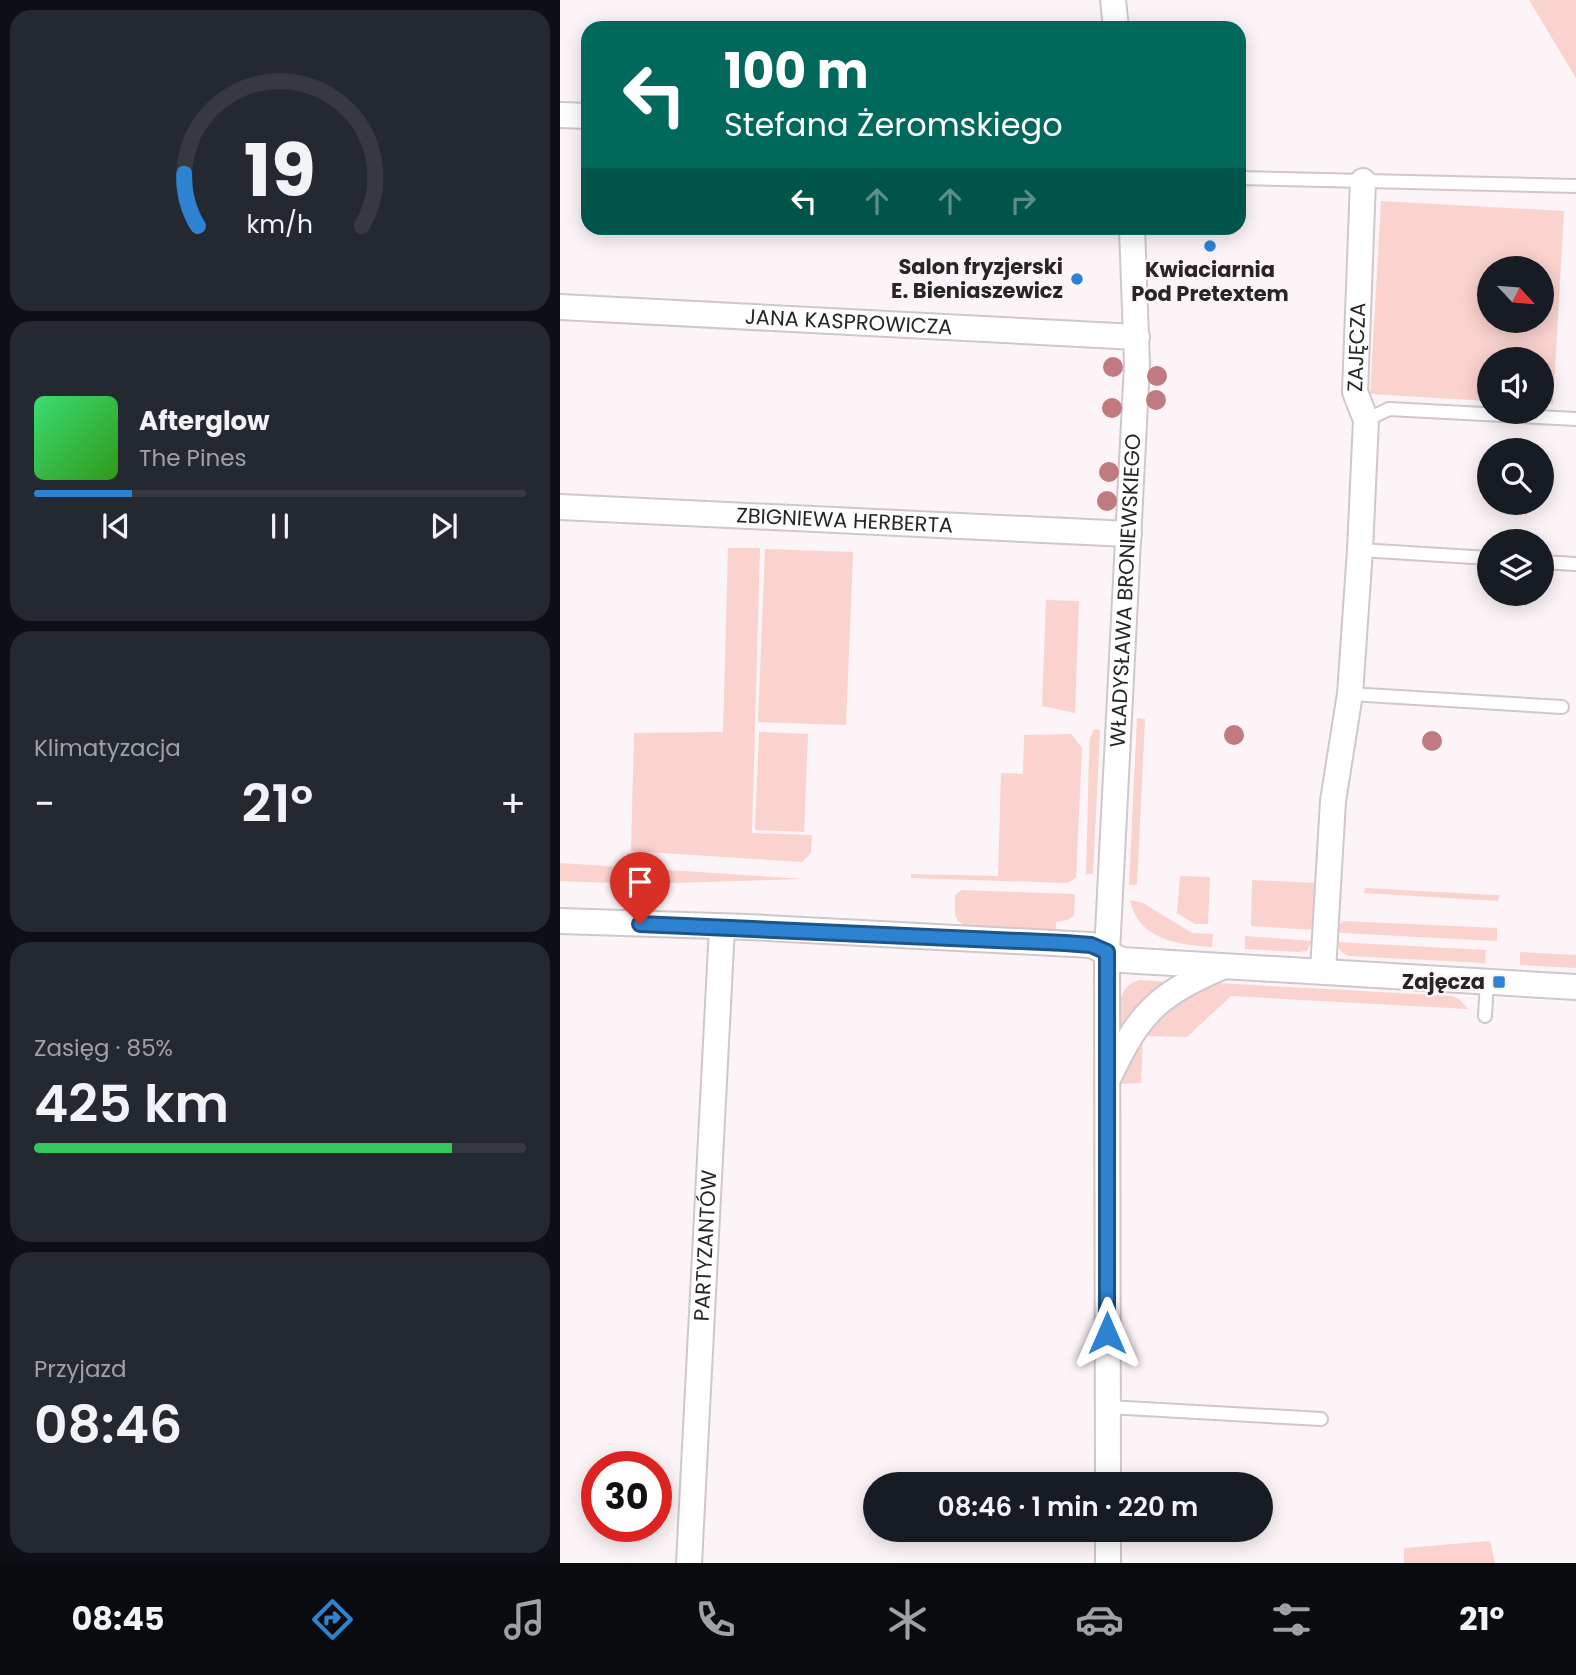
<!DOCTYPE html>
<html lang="pl">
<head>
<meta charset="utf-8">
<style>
	:root { --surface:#171b24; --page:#242831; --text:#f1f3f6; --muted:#9ea1a6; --line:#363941; --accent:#2d83d1 }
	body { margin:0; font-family:Poppins,sans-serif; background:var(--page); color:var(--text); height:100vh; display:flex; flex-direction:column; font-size:26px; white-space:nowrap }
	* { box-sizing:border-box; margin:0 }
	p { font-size:23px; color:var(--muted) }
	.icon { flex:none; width:38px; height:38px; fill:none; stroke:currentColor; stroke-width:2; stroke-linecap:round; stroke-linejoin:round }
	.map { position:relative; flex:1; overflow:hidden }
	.details { display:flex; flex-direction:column; gap:10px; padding:10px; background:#0d0f14; width:560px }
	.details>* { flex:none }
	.top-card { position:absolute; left:21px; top:21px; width:665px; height:214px; border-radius:21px; box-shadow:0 4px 18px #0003; background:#00695c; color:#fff; overflow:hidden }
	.needle { width:46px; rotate:116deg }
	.controls { position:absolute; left:917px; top:256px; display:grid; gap:14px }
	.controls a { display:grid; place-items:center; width:77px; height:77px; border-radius:50%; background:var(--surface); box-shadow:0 4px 18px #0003; font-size:35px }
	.speed { position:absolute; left:21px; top:1451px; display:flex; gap:14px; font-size:35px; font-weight:700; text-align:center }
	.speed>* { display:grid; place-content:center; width:91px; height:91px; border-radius:50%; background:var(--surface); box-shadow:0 4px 18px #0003; line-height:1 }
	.speed .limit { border:10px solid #d22; background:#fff; color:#111 }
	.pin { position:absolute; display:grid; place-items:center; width:60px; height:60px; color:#fff; margin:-72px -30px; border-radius:50% 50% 50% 0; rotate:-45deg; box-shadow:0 0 7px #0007 }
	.pin .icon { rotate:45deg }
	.me { position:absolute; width:77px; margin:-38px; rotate:0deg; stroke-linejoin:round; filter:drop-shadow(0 0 5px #0008) }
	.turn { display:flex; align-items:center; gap:24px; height:147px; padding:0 28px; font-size:32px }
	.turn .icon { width:91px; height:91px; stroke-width:2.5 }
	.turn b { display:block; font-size:49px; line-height:60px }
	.lanes { display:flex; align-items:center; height:66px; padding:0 28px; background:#0003; justify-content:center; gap:35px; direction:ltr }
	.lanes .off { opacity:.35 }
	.big { font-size:52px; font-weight:600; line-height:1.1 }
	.details .card { flex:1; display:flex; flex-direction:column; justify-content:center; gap:10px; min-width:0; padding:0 24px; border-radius:21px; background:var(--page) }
	.details .dial { align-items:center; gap:0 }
	.dial svg { height:182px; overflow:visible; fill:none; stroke:var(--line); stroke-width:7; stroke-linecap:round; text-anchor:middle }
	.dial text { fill:var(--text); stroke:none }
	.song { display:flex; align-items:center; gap:21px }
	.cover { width:84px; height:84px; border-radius:10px; background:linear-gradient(135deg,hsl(140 70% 55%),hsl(110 70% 35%)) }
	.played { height:7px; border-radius:4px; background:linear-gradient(90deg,var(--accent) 20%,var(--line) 20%) }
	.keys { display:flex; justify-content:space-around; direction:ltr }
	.heat { display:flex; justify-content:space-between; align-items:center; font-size:38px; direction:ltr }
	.charge { height:10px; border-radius:5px; background:linear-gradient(90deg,#34c759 85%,var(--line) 0) }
	.trip { position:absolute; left:303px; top:1472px; width:410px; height:70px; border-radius:35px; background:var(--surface); box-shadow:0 4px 18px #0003; font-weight:600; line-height:70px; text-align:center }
	.menu { display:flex; height:112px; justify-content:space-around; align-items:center; background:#090b0e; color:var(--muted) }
	.menu .icon { width:49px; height:49px }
	.menu .on { color:var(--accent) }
	.menu b { font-size:32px; color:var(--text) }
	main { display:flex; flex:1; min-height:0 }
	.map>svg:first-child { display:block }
	.green { fill:#fad2ce; fill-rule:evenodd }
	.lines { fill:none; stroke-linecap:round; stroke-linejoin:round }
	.service-casing { stroke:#d0c7cc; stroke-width:16 }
	.minor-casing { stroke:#d0c7cc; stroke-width:28 }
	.service { stroke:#fff; stroke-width:12 }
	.minor { stroke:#fff; stroke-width:24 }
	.tree { fill:#c07b80 }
	.route-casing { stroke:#1d5588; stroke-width:18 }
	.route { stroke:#2d83d1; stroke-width:12 }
	.poi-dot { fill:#2d83d1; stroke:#fdf4f8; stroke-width:2.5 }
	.labels { text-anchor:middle; stroke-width:5; stroke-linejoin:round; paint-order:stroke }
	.poi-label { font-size:21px; font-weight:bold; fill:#282526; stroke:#fdf4f8; text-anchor:end }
	.street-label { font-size:21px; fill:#282526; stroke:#fdf4f8 }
</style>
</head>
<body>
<main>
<section class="details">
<div class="card dial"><svg viewBox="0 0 100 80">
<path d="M14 69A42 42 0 1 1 86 69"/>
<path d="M14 69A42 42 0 0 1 8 46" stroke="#2d83d1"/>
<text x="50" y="56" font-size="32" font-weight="700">19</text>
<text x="50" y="72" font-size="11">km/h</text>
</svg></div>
<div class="card">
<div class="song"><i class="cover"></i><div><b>Afterglow</b><p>The Pines</p></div></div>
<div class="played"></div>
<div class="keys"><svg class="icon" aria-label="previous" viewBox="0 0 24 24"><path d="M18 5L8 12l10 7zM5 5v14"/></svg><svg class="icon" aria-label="pause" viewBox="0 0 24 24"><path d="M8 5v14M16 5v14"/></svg><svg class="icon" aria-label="next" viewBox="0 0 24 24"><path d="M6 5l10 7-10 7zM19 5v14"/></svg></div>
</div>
<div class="card"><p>Klimatyzacja</p>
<div class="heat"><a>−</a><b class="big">21°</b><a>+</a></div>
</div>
<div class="card"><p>Zasięg · 85%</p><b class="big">425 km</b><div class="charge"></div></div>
<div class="card"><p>Przyjazd</p><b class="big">08:46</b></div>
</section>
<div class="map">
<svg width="1016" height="1563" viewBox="0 0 1016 1563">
	<rect width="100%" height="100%" fill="#fdf4f8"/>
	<g class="green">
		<polygon points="969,0 1016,0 1016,78"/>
		<path d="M821,201L1004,211L993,404H982V359H929V401L810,394ZM929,268H982V320H929Z"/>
		<polygon points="168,548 200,548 192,833 252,835 251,853 242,862 71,851 74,733 163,732"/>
		<polygon points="205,549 293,552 286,725 198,722"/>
		<polygon points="486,600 519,601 515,713 482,706"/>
		<polygon points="577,718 585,719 577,885 569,885"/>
		<polygon points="534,729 540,730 533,874 526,874 529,758 530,738"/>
		<polygon points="199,732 248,734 244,832 195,830"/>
		<polygon points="511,734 522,748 516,878 507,883 351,878 351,874 438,876 441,773 463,774 464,735"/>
		<polygon points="0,863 245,879 78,884 0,881"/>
		<polygon points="620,876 650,877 648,924 635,924 617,913"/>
		<polygon points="692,880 757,883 754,930 691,926"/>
		<polygon points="805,888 935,895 939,895 938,901 804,893"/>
		<polygon points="402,890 515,894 514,916 507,920 496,922 496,931 404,925 398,921 395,915 395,895"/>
		<path d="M570,900L583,903L632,933L653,934L652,947C619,945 578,940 570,900Z"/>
		<polygon points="783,921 937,928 937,941 782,933 775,930"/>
		<polygon points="685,936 752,941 747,951 739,952 685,949"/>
		<polygon points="776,942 926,950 925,963 789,956 781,952"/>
		<polygon points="960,952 1016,955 1016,968 960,965"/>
		<path d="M580,980L612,982L559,1039C559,1017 553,987 580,980Z"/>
		<path d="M656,983L892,996L899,999L908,1009L671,996L627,1037L583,1036L581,1083L560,1084C570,1036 606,993 656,983Z"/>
		<polygon points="930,1541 935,1563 844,1563 844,1548"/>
	</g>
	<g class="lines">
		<defs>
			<g id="service">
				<polyline points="679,178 1016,186"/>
				<polyline points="806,420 829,409 1016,419"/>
				<polyline points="800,550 929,558"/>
				<polyline points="982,562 1015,564"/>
				<polyline points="790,694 1002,707"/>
				<polyline points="925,1016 927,981"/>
				<polyline points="548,1407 761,1419"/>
			</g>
			<g id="minor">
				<polyline points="553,0 556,28"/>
				<polyline points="0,115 28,116"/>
				<path id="s1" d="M0,307L577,337"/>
				<path id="s2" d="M0,507L569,534"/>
				<polyline points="0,921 188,927 531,945 562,960 1016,987"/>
				<path id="s3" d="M763,971L773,801L790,694L800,550L806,420L795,392L803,181"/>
				<path d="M550,1075C579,1014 597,995 660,968"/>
				<path id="s4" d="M548,1484L547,952L577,364L572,228"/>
				<polyline points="548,1530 548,1563"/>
				<path id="s5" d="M129,1563L162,927"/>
			</g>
		</defs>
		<use href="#service" class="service-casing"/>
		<use href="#minor" class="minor-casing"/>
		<use href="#service" class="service"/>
		<use href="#minor" class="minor"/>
	</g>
	<g class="tree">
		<circle cx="553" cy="367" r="10"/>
		<circle cx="597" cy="376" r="10"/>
		<circle cx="596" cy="400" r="10"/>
		<circle cx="552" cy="408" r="10"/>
		<circle cx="549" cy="472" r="10"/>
		<circle cx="547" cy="501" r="10"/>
		<circle cx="674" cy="735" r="10"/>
		<circle cx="872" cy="741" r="10"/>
	</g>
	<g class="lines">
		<defs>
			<polyline id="route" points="80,924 505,943 531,945 547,952 547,1333"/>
		</defs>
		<use href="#route" class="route-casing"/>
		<use href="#route" class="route"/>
	</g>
	<g class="poi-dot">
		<circle cx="650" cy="246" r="7"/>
		<circle cx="517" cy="279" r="7"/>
		<rect x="932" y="975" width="14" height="14" rx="3.5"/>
	</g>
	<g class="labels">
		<g class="poi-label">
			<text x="503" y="274">Salon fryzjerski<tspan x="503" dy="24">E. Bieniaszewicz</tspan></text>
			<text x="650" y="277" text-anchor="middle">Kwiaciarnia<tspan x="650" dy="24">Pod Pretextem</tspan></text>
			<text x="925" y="989">Zajęcza</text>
		</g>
		<g class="street-label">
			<text dy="7" stroke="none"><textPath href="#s1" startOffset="289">JANA KASPROWICZA</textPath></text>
			<text dy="7" stroke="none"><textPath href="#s3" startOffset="628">ZAJĘCZA</textPath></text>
			<text dy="7" stroke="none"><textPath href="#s2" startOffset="285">ZBIGNIEWA HERBERTA</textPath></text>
			<text dy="7" stroke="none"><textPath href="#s4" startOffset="894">WŁADYSŁAWA BRONIEWSKIEGO</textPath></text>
			<text dy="7" stroke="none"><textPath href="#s5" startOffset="318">PARTYZANTÓW</textPath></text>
		</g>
	</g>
</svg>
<div class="controls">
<a><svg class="needle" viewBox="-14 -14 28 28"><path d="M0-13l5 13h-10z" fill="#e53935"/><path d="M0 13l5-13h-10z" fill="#9ea1a6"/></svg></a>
<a><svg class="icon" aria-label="sound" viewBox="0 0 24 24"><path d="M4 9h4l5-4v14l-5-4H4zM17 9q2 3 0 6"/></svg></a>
<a><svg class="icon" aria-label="search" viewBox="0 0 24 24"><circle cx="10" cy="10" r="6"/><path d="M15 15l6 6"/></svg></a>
<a><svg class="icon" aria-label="layers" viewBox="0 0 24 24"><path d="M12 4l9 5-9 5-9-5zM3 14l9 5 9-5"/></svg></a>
</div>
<div class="speed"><div class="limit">30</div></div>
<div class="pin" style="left:80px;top:924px;background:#d93025"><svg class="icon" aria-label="arrive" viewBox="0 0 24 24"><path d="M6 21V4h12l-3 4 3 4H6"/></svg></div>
<svg class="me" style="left:547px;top:1333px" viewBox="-20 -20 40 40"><path d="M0-17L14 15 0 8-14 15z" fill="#2d83d1" stroke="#fff" stroke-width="4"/></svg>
<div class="trip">08:46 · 1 min · 220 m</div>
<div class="top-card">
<div class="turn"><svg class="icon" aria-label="left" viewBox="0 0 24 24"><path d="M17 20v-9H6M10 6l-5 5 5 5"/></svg><div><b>100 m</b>Stefana Żeromskiego</div></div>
<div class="lanes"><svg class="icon" aria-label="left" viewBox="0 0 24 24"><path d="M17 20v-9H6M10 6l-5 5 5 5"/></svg><svg class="icon off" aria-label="ahead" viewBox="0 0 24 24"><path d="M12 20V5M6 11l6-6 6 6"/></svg><svg class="icon off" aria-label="ahead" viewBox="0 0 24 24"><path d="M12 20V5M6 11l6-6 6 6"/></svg><svg class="icon off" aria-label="right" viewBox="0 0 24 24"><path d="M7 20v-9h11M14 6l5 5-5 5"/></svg></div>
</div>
</div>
</main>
<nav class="menu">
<b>08:45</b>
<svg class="icon on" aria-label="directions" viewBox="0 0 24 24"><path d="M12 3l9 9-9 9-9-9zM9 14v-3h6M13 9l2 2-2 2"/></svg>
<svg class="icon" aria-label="music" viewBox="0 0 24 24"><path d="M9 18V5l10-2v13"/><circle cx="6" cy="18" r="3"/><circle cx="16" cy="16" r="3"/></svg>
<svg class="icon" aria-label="phone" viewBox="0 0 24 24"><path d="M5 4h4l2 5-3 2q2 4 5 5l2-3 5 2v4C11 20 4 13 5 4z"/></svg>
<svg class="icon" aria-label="climate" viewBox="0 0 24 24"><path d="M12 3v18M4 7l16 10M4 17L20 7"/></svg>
<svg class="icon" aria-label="car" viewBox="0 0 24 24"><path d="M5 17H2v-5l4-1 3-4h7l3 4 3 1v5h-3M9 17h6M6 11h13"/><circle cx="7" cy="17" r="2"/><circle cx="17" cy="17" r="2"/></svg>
<svg class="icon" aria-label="filters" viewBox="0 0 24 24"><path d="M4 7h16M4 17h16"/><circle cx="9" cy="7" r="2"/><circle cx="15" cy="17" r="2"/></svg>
<b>21°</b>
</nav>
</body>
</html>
